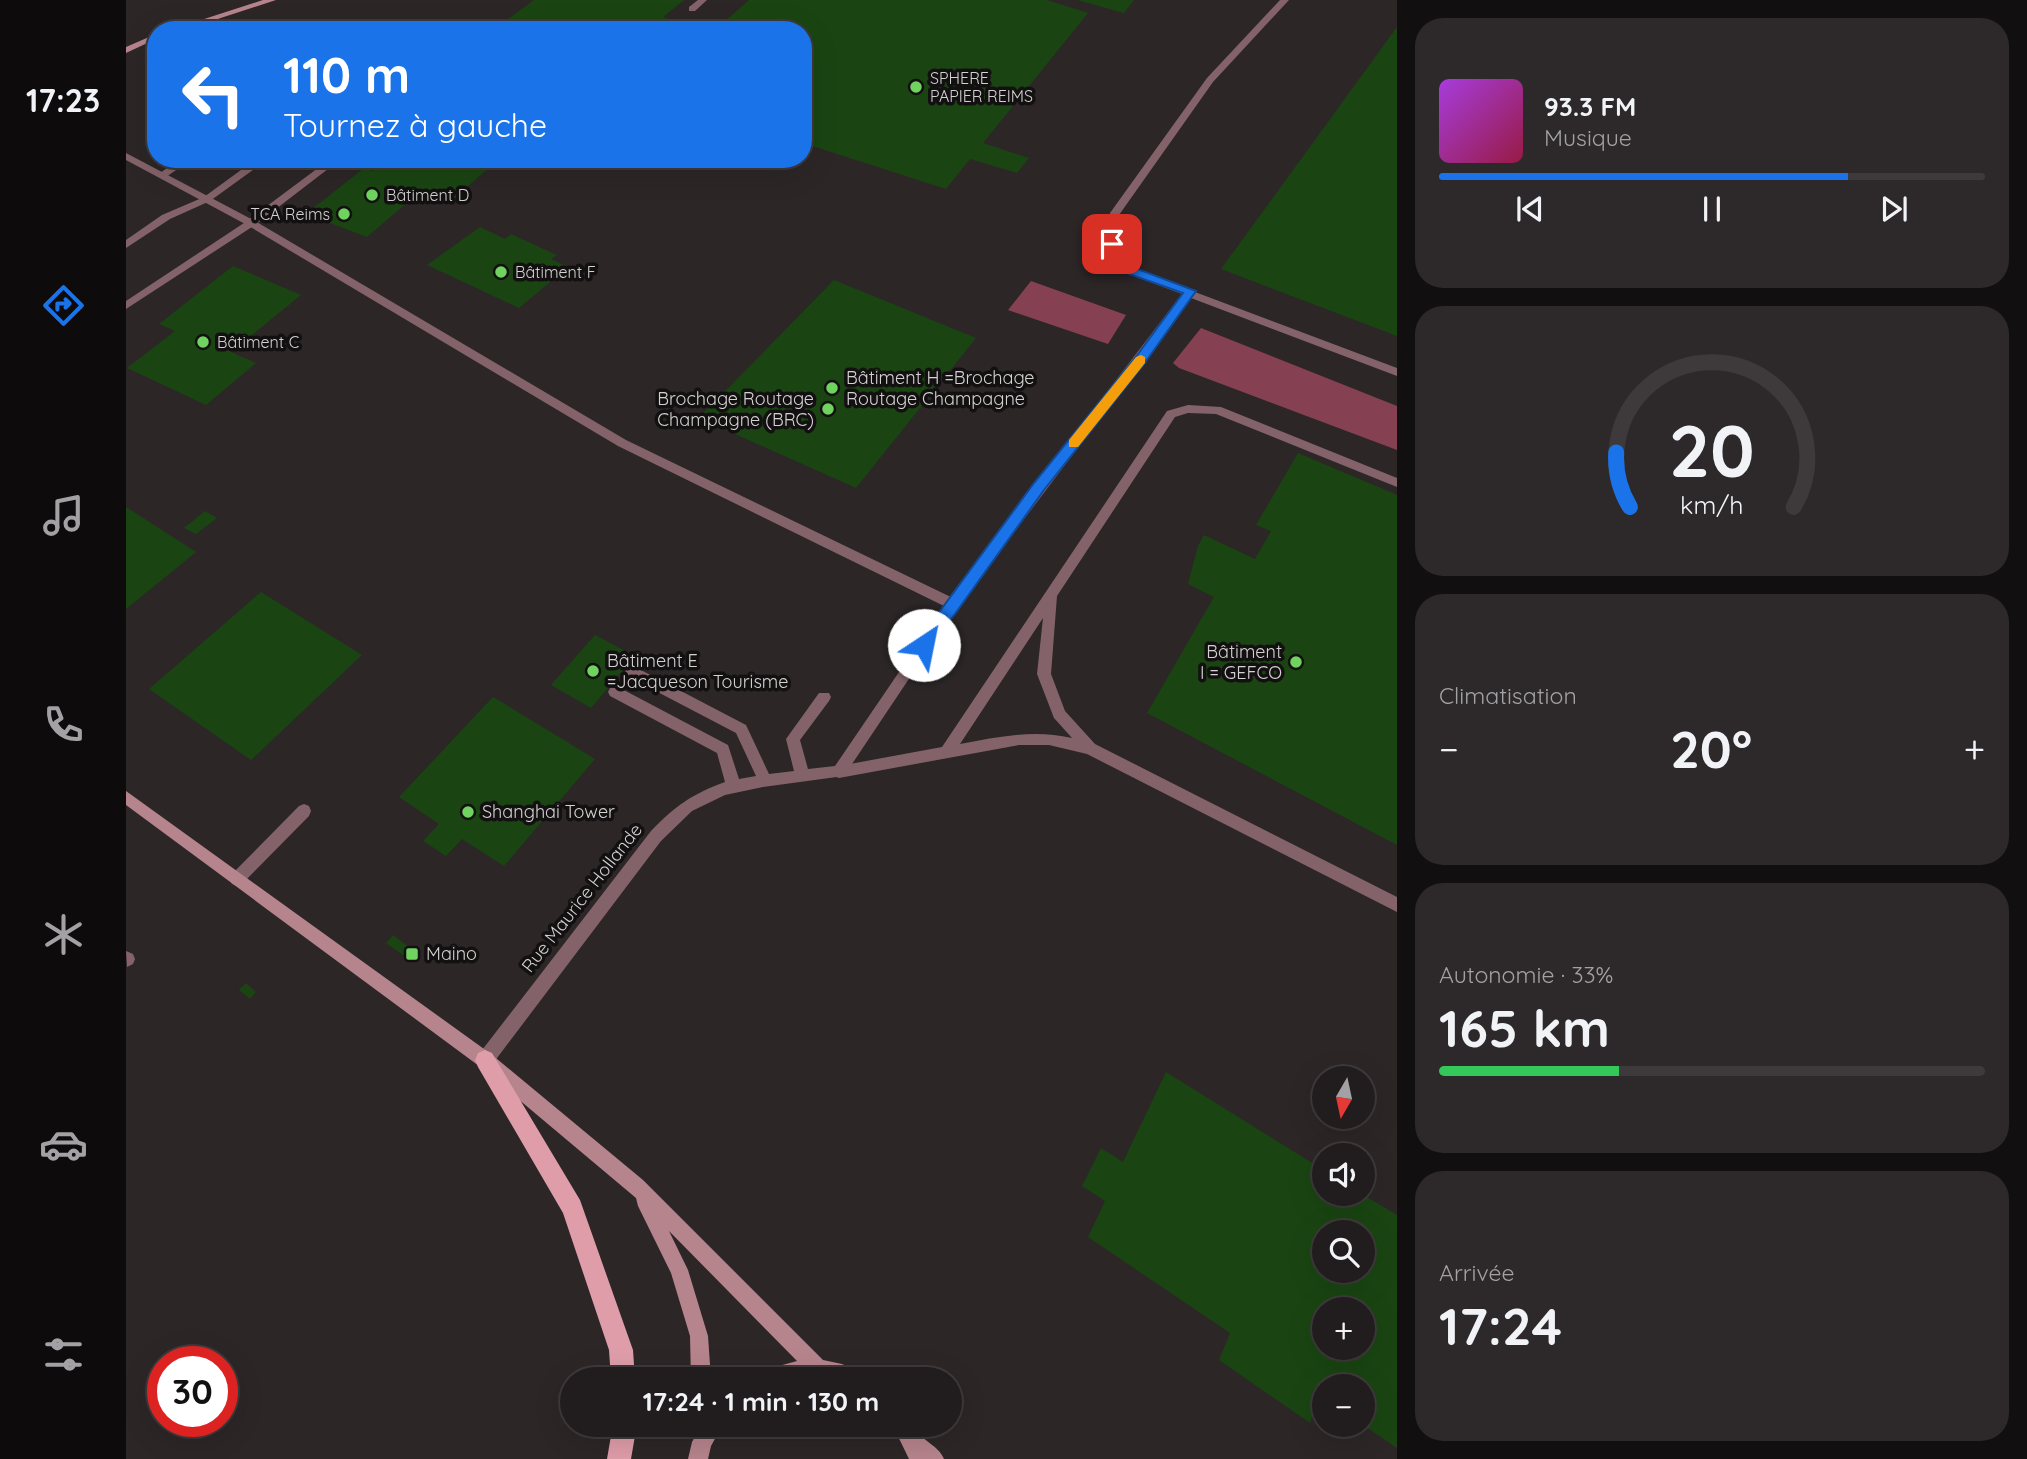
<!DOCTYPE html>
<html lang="fr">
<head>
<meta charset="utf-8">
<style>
	:root { --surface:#211c1d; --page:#2d292a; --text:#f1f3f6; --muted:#a2a1a4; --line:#3e3a3b; --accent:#1a73e8 }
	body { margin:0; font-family:Quicksand,sans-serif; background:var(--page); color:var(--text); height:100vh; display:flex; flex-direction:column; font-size:26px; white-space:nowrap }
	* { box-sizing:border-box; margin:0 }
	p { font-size:23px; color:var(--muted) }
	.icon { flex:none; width:38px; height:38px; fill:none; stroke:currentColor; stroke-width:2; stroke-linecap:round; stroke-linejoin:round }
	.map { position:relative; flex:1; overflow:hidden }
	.details { display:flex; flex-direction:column; gap:18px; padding:18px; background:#120f10; width:630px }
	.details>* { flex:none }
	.hud { position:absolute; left:21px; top:21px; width:665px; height:147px; border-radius:28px; box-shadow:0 7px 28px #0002,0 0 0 2px var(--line); background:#1a73e8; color:#fff; overflow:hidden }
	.needle { width:46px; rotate:189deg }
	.tools { position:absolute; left:1186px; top:1066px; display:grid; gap:14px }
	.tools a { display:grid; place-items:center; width:63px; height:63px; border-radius:50%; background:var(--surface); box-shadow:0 7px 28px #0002,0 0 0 2px var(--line); font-size:35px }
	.speed { position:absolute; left:21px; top:1346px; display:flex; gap:14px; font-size:35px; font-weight:700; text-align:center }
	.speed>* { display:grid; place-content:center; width:91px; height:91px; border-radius:50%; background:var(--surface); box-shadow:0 7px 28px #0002,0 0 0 2px var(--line); line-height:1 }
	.speed .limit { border:10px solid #d22; background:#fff; color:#111 }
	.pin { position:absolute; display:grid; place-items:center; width:60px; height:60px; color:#fff; margin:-30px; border-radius:14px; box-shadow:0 4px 10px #0006 }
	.me { position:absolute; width:77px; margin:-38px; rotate:34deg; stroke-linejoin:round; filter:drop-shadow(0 0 5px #0008) }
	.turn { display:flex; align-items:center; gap:24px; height:147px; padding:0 21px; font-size:32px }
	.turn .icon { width:91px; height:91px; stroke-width:2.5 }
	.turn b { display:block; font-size:49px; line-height:60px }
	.big { font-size:52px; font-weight:800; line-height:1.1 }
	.details .widget { flex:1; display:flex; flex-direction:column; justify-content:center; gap:10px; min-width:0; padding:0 24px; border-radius:28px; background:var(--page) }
	.details .dial { align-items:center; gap:0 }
	.dial svg { height:182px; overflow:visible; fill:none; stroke:var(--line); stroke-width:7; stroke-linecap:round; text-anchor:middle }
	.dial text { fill:var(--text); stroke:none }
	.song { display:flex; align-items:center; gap:21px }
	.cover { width:84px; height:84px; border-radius:10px; background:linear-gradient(135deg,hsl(280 70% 55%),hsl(340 70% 35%)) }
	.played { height:7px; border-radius:4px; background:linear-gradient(90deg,var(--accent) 75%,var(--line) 75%) }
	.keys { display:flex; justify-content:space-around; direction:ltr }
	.heat { display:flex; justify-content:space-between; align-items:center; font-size:38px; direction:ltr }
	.charge { height:10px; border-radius:5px; background:linear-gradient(90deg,#34c759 33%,var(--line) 0) }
	.trip { position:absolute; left:434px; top:1367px; width:402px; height:70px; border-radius:35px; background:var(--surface); box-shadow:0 7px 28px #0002,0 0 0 2px var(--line); font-weight:800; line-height:70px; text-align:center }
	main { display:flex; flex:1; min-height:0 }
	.dock { display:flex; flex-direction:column; width:126px; justify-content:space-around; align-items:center; background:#0d0b0c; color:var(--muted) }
	.dock .icon { width:49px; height:49px }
	.dock .on { color:var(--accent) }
	.dock b { font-size:32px; color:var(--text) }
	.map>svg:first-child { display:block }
	.water { fill:#854152 }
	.building { fill:#1a4512; fill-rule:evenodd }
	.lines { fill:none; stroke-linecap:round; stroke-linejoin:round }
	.lane { fill:#836369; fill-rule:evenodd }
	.street { fill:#836369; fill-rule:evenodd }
	.secondary { fill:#b6848d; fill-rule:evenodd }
	.primary { fill:#de9da9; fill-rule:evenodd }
	.route { fill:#1a73e8; stroke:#114b97; stroke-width:2 }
	.slow { fill:#f59e0b }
	.poi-dot { fill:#70d35f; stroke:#131011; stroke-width:2.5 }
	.labels { text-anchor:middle; stroke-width:7; stroke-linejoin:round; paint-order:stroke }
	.far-poi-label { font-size:16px; fill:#d4d1d1; stroke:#131011; text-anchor:start }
	.poi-label { font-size:18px; fill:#d4d1d1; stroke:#131011; text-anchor:start }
	.street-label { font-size:18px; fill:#d4d1d1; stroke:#131011 }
</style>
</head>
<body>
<main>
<nav class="dock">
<b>17:23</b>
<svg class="icon on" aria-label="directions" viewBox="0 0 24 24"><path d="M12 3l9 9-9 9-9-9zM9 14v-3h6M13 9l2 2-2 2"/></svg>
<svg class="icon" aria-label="music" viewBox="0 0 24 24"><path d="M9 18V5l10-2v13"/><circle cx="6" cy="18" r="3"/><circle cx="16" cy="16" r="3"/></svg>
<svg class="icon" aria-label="phone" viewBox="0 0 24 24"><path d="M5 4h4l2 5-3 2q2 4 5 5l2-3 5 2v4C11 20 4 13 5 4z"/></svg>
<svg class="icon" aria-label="climate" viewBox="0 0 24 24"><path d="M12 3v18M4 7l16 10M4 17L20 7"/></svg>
<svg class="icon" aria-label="car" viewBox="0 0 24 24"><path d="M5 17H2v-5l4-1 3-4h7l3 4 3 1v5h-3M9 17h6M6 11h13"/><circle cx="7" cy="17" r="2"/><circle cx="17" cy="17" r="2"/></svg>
<svg class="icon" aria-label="filters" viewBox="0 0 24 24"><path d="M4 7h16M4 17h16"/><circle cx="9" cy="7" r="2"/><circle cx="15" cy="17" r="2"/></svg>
</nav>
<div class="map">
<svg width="1271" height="1459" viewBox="0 0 1271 1459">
	<rect width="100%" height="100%" fill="#2c2627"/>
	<g class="water">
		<polygon points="905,281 1000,315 982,344 882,310"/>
		<polygon points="1075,328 1271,406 1271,450 1053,368 1047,363"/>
	</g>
	<g class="building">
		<polygon points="408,0 558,0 537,17 576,30 367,30"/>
		<polygon points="623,0 921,0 962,13 857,143 903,158 891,173 844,159 820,189 677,143 677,30 589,30"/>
		<polygon points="951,0 1008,0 998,13"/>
		<polygon points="1271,27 1271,336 1095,269"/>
		<polygon points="261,159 373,159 325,201 296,190 241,237 180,214 238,168 246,171"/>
		<polygon points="354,227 379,239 385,234 431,255 425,259 442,267 393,308 301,265"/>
		<polygon points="107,266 175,295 105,352 130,363 80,405 1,368 49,331 33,324"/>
		<polygon points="708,280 850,338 730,488 573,418"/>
		<polygon points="1172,453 1271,495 1271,845 1021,713 1088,597 1062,584 1072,546 1078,535 1129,559 1145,531 1130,525"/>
		<polygon points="0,507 70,552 0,609"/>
		<polygon points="79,511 91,518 70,534 58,528"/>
		<polygon points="135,592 236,655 125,760 23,689"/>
		<polygon points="469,635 509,656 465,708 425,685"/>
		<polygon points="367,697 469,759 378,866 336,839 320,856 297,841 313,824 273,797"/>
		<polygon points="267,935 283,947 277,955 260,943"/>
		<polygon points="120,983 130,992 124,999 113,990"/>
		<path d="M1040,1072L1199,1171V1194H1236L1271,1215V1448L1237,1425V1386H1199V1399L1194,1396L1184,1423L1093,1360L1104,1333L962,1237L979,1201L956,1186L975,1148L997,1162ZM1199,1232H1237V1270H1199ZM1199,1309H1237V1348H1199Z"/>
	</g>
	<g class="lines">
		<g class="lane">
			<polygon points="572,0 581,0 569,11 563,11 563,7"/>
			<polygon points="1154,0 1163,0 1087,82 993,215 991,244 1011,270 1061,289 1068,289 1069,292 1271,368 1271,376 1065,298 831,608 821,608 819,604 821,600 1056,294 1003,274 981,244 984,213 1081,78"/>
			<polygon points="54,159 66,159 40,177 34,177 34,173"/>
			<polygon points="130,159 142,159 84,201 44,219 0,248 0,240 36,215 78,197"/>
			<polygon points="204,159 215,159 129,225 0,309 0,301 121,221"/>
			<path d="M1062,405L1095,407L1271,478V487L1090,414L1062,413L1049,417L931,596L925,674L939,711L969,744L1271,897V912L961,754L923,745H893L713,778L708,776L706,772L708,768L713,766L816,747L1041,411ZM917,618L911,674L928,718L946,738C907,729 873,737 834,744Z"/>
			<polygon points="178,804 183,806 185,811 183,816 116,884 111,886 106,884 103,879 106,874 173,806"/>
		</g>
		<g class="street">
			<path d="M0,153L129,221L500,440L831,600L833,604L718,776L637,787L599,795L566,811L535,841L365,1066L359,1068L353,1066L351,1060L353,1054L525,831C549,806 566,794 599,782L591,753L484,696L482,692L484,688H494L602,745L613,779L630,776L610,733L501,676L499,672L501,668H511L620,725L643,774L668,771L660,739L693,693H703L705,697L703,701L674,740L682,769L709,766L818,606L492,446L121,225L0,160Z"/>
			<polygon points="0,951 7,954 9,959 7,964 1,967"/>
		</g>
		<g class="secondary">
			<polygon points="137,0 150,0 58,30 44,30"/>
			<polygon points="30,34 30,39 0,53 0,47"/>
			<polygon points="0,791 365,1054 517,1180 697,1360 716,1364 733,1372 736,1379 627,1379 630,1372 671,1361 543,1231 562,1270 582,1336 585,1379 565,1379 564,1336 545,1273 512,1206 510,1198 353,1066 0,805"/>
			<polygon points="576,1424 597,1424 585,1446 582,1459 562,1459 566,1442"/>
			<path d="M766,1424H787C796,1443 812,1444 818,1459H783Z"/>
		</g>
		<g class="primary">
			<polygon points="359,1050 366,1053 454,1200 507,1350 509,1379 485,1379 483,1350 437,1213 352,1067 349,1060 352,1053"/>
			<polygon points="487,1424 511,1424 505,1459 481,1459"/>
		</g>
	</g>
	<polygon class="route" points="986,240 990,241 1011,269 1070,291 1018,364 918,490 803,650 792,650 790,645 792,641 908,483 1009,358 1057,293 1003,274 980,244"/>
	<polygon class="slow" points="1015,355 1019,357 1019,363 952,447 943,447 943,440 1010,357"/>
	<g class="poi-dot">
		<circle cx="790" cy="87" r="7"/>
		<circle cx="246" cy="195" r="7"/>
		<circle cx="218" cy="214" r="7"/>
		<circle cx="375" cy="272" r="7"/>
		<circle cx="77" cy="342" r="7"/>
		<circle cx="706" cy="388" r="7"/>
		<circle cx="702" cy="409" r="7"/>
		<circle cx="1170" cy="662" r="7"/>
		<circle cx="467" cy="671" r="7"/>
		<circle cx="342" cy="812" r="7"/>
		<rect x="279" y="947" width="14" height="14" rx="3.5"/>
	</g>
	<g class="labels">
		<g class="far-poi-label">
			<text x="804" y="84">SPHERE<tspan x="804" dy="18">PAPIER REIMS</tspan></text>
			<text x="260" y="201">Bâtiment D</text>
			<text x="204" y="220" text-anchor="end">TCA Reims</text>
			<text x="389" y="278">Bâtiment F</text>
			<text x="91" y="348">Bâtiment C</text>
		</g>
		<g class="poi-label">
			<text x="720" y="384">Bâtiment H =Brochage<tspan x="720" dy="21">Routage Champagne</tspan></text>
			<text x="688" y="405" text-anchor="end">Brochage Routage<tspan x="688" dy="21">Champagne (BRC)</tspan></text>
			<text x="1156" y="658" text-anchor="end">Bâtiment<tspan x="1156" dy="21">I = GEFCO</tspan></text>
			<text x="481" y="667">Bâtiment E<tspan x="481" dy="21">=Jacqueson Tourisme</tspan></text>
			<text x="356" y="818">Shanghai Tower</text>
			<text x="300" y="960">Maino</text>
		</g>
		<g class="street-label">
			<text transform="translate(456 898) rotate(-52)" y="6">Rue Maurice Hollande</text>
		</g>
	</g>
</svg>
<div class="tools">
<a><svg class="needle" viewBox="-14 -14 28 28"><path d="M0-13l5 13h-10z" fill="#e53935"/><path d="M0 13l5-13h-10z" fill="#a2a1a4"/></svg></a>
<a><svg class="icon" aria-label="sound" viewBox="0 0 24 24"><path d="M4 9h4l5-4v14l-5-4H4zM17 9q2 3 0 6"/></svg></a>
<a><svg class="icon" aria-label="search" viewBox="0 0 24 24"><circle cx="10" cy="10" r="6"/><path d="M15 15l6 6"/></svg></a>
<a>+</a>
<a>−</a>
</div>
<div class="speed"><div class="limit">30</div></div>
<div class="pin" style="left:986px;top:244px;background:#d93025"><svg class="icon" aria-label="arrive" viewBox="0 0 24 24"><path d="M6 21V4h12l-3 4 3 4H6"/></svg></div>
<svg class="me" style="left:798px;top:645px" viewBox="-20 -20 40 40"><circle r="19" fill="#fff"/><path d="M0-13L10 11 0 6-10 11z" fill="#1a73e8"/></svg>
<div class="trip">17:24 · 1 min · 130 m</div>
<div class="hud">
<div class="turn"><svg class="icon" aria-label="left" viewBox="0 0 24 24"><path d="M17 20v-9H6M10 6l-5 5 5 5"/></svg><div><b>110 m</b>Tournez à gauche</div></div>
</div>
</div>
<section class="details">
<div class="widget">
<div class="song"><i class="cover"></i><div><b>93.3 FM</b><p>Musique</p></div></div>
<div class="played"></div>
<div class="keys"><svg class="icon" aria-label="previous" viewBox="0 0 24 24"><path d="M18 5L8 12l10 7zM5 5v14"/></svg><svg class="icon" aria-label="pause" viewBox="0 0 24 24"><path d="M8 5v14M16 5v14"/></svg><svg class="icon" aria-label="next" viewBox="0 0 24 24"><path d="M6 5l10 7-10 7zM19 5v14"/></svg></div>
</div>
<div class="widget dial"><svg viewBox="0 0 100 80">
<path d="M14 69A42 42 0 1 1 86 69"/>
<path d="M14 69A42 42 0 0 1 8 45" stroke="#1a73e8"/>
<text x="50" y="56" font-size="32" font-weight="700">20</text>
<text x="50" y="72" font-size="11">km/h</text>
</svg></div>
<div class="widget"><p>Climatisation</p>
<div class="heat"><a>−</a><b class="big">20°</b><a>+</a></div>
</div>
<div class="widget"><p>Autonomie · 33%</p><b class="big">165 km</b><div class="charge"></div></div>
<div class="widget"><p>Arrivée</p><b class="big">17:24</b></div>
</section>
</main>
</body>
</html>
